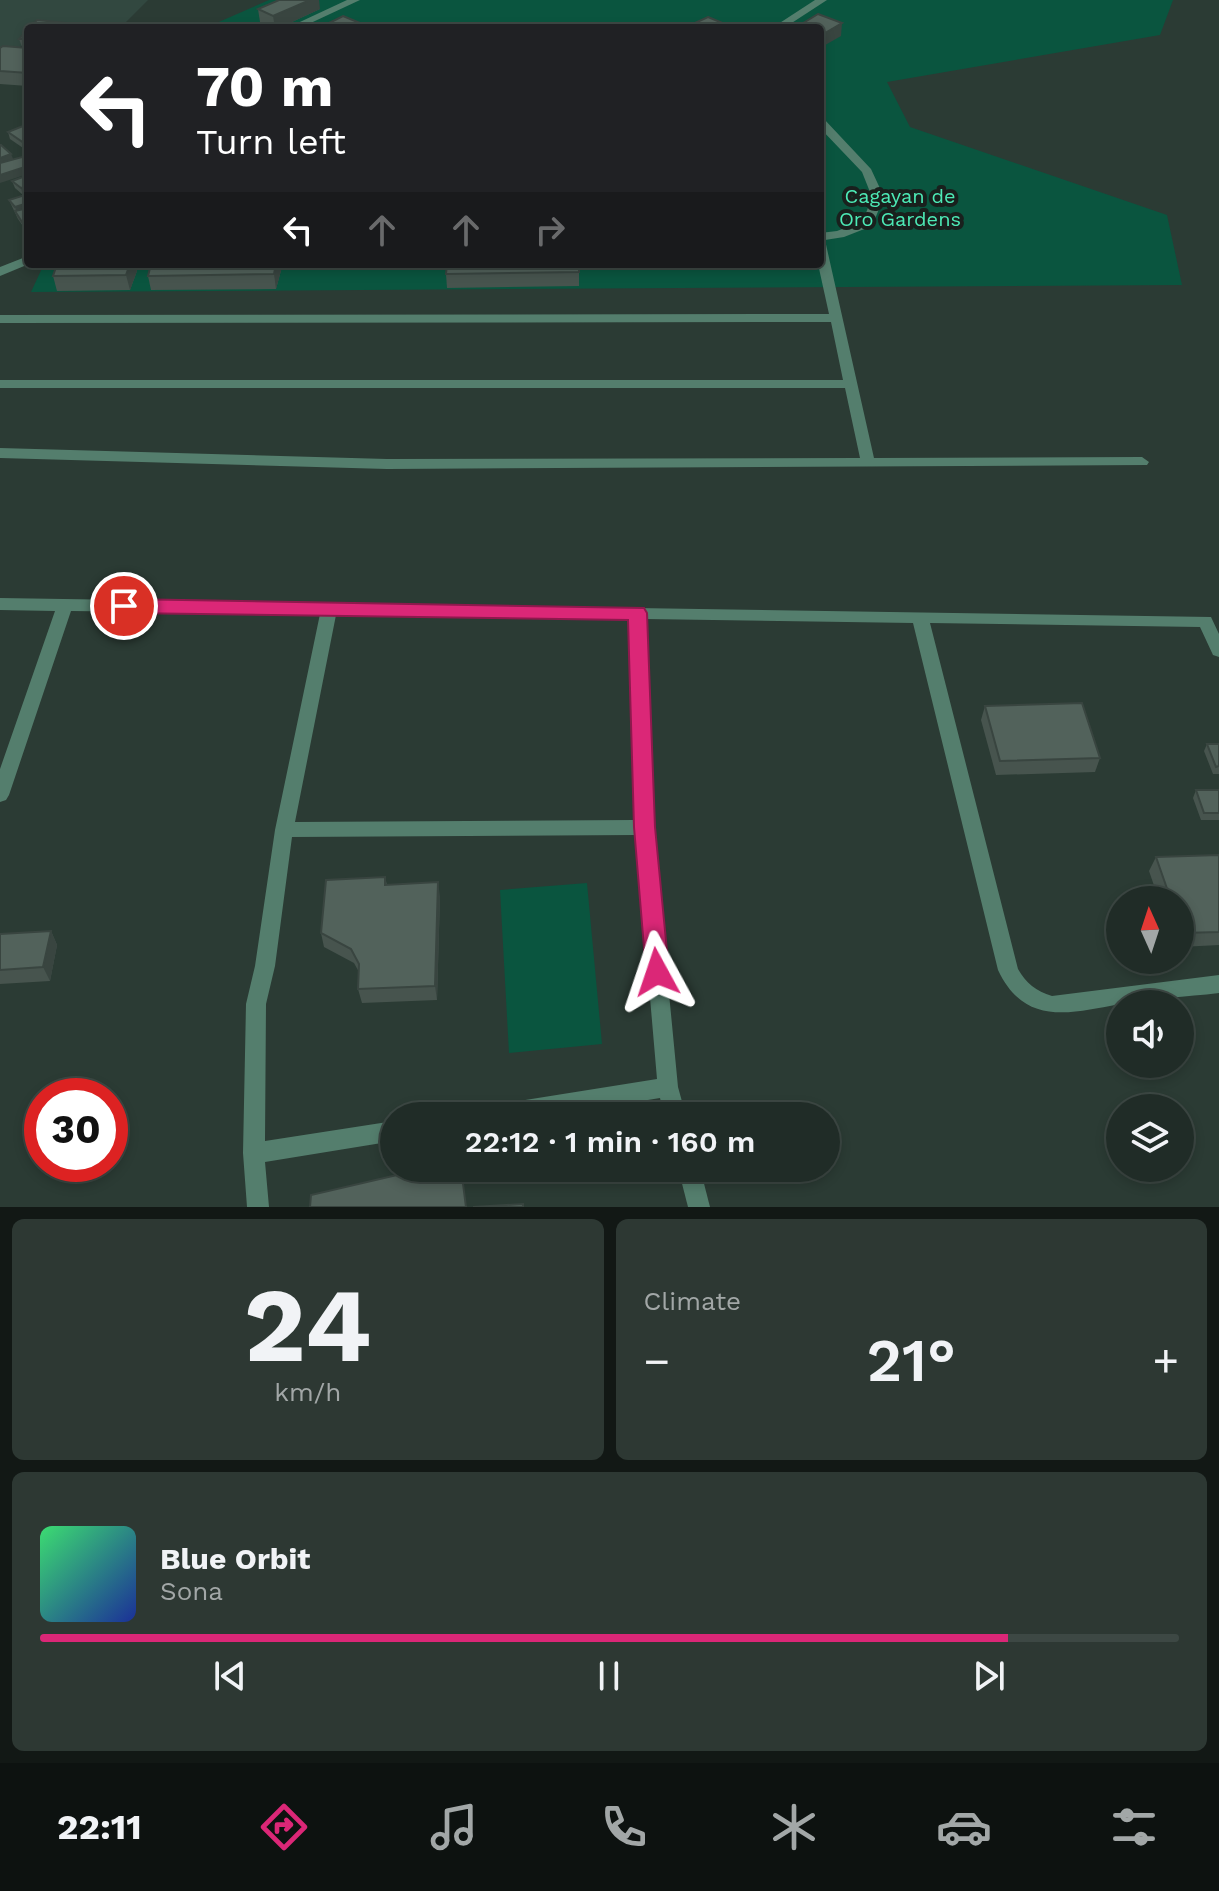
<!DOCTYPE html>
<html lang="en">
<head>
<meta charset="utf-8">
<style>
	:root { --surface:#202c27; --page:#2d3833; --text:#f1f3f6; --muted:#a2a7a7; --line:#3d4844; --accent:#db2777 }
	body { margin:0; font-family:"Work Sans",sans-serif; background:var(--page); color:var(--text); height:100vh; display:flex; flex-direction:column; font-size:30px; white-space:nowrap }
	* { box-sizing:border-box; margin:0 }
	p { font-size:26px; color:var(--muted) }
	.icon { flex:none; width:44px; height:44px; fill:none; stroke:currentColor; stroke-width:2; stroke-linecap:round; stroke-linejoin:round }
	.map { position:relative; height:1207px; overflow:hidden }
	.drawer { display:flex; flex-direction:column; gap:12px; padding:12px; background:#121815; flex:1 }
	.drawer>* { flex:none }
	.banner { position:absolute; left:24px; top:24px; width:800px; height:244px; border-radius:8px; box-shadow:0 4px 12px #0003,0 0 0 2px var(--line); background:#202124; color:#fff; overflow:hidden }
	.needle { width:52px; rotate:357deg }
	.buttons { position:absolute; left:1106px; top:886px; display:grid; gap:16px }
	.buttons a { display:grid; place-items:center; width:88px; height:88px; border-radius:50%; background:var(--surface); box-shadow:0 4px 12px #0003,0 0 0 2px var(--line); font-size:40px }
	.speed { position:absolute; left:24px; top:1078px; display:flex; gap:16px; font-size:40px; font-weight:700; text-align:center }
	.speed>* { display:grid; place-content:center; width:104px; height:104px; border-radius:50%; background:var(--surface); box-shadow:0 4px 12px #0003,0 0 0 2px var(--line); line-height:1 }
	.speed .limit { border:12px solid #d22; background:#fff; color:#111 }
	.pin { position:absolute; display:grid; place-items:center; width:68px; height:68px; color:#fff; margin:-34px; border:4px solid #fff; border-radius:50%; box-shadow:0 2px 8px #0007 }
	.me { position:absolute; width:88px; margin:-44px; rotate:355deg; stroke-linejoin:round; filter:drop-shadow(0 0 6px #0008) }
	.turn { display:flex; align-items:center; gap:28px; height:168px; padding:0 40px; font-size:36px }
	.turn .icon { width:104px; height:104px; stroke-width:2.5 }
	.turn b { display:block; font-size:56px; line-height:68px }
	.lanes { display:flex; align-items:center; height:76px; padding:0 40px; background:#0003; justify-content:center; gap:40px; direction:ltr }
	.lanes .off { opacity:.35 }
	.big { font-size:60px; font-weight:600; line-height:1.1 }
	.drawer .widget { flex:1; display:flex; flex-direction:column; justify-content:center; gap:12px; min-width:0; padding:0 28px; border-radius:12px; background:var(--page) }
	.drawer .dial { align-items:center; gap:0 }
	.dial b { font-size:104px; line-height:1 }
	.song { display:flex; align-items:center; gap:24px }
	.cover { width:96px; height:96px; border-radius:12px; background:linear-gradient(135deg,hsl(140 70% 55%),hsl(230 70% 35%)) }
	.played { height:8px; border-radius:4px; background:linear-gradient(90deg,var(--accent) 85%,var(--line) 85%) }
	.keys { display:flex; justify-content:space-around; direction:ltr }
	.heat { display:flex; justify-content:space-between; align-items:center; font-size:44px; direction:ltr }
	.drawer .tiles { flex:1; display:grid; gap:12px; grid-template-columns:1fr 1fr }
	.widget:last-child { grid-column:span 2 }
	.trip { position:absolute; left:380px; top:1102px; width:460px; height:80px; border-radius:40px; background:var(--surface); box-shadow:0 4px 12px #0003,0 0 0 2px var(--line); font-weight:600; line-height:80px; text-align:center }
	.menu { display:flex; height:128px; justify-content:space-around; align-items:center; background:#0d1210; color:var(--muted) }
	.menu .icon { width:56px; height:56px }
	.menu .current { color:var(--accent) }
	.menu b { font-size:36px; color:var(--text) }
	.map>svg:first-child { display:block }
	.built { fill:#324840 }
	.green { fill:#0a553f }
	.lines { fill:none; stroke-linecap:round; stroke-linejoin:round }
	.service { fill:#547e6d; fill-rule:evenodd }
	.minor { fill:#547e6d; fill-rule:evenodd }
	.wall { fill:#47544e }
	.shaded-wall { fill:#394540 }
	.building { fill:#52625b; stroke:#394540; stroke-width:2 }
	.route { fill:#db2777; stroke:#8e194d; stroke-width:2 }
	.labels { text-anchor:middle; stroke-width:8; stroke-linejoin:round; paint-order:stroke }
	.far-park-label { font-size:20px; fill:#4deab6; stroke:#19201d }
</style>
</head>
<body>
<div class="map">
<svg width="1219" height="1207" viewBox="0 0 1219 1207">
	<rect width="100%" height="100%" fill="#2b3b34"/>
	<polygon class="built" points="0,0 148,0 120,28 28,28 28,40 12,54 0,53"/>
	<g class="green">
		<polygon points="269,0 1173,0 1160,35 887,82 910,127 1167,215 1182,285 31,292 44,264 820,264 820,28 205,28"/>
		<polygon points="587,883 602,1044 509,1053 500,890"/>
	</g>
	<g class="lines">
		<g class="service">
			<polygon points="347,0 360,0 300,28 287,28"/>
			<polygon points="815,0 827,0 784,28 772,28"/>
			<polygon points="820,118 824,119 871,169 884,197 872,226 844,237 825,240 874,458 1142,457 1149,462 1147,465 387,469 0,458 0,448 387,459 860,458 845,388 0,388 0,380 843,380 831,322 0,323 0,315 829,314 818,264 820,233 837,231 863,221 872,197 862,172 820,128"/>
			<polygon points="28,256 29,264 0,276 0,267"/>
		</g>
		<g class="minor">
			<path d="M0,598L1211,617L1219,634V657L1213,655L1200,627L930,623L1018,969C1026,983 1036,991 1052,996L1219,975V993C1186,997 1152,998 1120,1004C1071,1013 1025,1027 998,970L913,623L645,619L653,827L678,1087L686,1116H664L660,1098L550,1116H477L481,1109L488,1106L657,1079L636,835L292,837L275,966L266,1004L265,1141L394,1121V1141L265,1162L269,1207H247L243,1153L246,1004L255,966L275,830L320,614L71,611L9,795L6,800L0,802V769L55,611L0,610ZM336,615L629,619L635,820L295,822Z"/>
			<polygon points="678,1168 700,1168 710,1207 688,1207"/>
		</g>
	</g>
	<g class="wall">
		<polygon points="258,9 320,9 279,28 273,28 260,22"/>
		<polygon points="28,29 28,86 0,84 0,48 22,47 19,39"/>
		<polygon points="28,124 26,150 10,139 8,132"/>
		<polygon points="28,175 23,195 15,188 12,181"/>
		<polygon points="28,194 28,228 25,229 18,219 9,200"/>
		<polygon points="57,264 135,264 137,271 130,290 57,291 53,276"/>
		<polygon points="151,264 281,264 282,267 276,289 151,290 148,276"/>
		<polygon points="579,264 579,286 447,288 446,274"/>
		<polygon points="985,706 1100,758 1095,772 996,775 981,720"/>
		<polygon points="1207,744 1219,744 1219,774 1213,774 1204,751"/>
		<polygon points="1196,790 1219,790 1219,820 1201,820 1193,798"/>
		<polygon points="1219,855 1219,945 1180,947 1180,900 1159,900 1149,871 1156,857"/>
		<polygon points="385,877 387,885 440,896 437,1000 362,1003 358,989 359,972 354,963 324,947 321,933"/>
		<polygon points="51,931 57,945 50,981 0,984 0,934"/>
	</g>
	<g class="shaded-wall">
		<polygon points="310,0 319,0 320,9 279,28 275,28 273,16"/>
		<polygon points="842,23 841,36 820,48 820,36"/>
		<polygon points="28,141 28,149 26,150 24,143"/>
		<polygon points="11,154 14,161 0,166 0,158"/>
		<polygon points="28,166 28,174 0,183 0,175"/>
		<polygon points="28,186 28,194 23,195 21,188"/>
		<polygon points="28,203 28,211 17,214 15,207"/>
		<polygon points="28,220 28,228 25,229 22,222"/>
		<polygon points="130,264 135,264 137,271 130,290 126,275"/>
		<polygon points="276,264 281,264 282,267 276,289 274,274"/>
		<polygon points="438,882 440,896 437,1000 435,986"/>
		<polygon points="51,931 57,945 50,981 43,967"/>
	</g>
	<g class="building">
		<polygon points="279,0 310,0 273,16 258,9"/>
		<polygon points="818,14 842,23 820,36 820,28 795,28"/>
		<polygon points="343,16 372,28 328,28 323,26"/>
		<polygon points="708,17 725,24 716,28 686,27"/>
		<polygon points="37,20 98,26 96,28 29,28"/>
		<polygon points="28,29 28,39 19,39"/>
		<polygon points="3,46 28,48 28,73 0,71 0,48"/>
		<polygon points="28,124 28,141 24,143 8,132"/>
		<polygon points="0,145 1,145 11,154 0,158"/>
		<polygon points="22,157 28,163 28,166 0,175 0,163"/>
		<polygon points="28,175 28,186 21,188 12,181"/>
		<polygon points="28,194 28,203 15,207 9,200"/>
		<polygon points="28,208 28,220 22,222 15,211"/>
		<polygon points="57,264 130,264 126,275 53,276"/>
		<polygon points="151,264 276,264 274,274 148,276"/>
		<polygon points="447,264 579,264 579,272 446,274"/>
		<polygon points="1082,703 1100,758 1000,761 985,706"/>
		<polygon points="1207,744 1219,744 1219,766 1216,767"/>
		<polygon points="1196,790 1219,790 1219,813 1204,813"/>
		<polygon points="1219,855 1219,932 1182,933 1180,926 1180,900 1171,900 1156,857"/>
		<polygon points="385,877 385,885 438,882 435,986 358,989 359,964 351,949 321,933 326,880"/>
		<polygon points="51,931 43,967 0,970 0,934"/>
		<polygon points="427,1168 461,1168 466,1207 310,1207 311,1195"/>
		<polygon points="523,1204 523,1207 473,1207"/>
	</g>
	<polygon class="route" points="124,599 644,608 647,613 655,827 669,972 665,979 657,982 649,979 646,972 634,827 628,620 124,613 114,606"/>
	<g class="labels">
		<g class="far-park-label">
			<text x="900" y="203">Cagayan de<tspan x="900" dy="23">Oro Gardens</tspan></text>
		</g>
	</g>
</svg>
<div class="buttons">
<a><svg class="needle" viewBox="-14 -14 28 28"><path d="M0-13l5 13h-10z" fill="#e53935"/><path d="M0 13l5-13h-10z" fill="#a2a7a7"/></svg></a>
<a><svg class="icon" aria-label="sound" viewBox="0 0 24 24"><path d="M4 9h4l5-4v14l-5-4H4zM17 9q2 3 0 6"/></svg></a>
<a><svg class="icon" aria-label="layers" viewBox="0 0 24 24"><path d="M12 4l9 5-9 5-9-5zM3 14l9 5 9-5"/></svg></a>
</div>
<div class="speed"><div class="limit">30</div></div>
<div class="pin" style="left:124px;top:606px;background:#d93025"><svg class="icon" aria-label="arrive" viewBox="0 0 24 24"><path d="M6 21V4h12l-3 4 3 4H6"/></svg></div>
<svg class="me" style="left:657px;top:972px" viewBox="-20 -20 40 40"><path d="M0-17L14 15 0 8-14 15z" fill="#db2777" stroke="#fff" stroke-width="4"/></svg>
<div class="trip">22:12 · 1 min · 160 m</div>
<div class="banner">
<div class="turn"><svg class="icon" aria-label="left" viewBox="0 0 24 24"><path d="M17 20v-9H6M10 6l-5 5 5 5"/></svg><div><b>70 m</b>Turn left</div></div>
<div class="lanes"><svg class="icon" aria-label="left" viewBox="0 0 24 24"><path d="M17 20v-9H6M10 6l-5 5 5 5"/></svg><svg class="icon off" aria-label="ahead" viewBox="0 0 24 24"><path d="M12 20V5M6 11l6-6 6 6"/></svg><svg class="icon off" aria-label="ahead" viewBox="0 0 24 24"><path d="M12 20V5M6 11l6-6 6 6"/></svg><svg class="icon off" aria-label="right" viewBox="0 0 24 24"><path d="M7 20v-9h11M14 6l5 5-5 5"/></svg></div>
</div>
</div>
<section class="drawer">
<div class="tiles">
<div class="widget dial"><b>24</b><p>km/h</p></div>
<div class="widget"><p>Climate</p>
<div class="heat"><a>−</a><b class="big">21°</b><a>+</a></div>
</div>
<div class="widget">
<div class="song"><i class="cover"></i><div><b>Blue Orbit</b><p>Sona</p></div></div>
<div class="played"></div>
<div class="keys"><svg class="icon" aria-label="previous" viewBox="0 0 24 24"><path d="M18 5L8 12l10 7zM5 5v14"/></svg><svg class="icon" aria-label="pause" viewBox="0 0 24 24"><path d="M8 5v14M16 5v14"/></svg><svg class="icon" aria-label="next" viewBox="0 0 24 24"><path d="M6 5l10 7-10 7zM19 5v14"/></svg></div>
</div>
</div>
</section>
<nav class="menu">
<b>22:11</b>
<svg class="icon current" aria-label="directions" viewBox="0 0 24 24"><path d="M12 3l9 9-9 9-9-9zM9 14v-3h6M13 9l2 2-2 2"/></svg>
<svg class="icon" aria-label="music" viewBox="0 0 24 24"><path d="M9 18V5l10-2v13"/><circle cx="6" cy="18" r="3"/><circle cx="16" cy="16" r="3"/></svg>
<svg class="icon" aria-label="phone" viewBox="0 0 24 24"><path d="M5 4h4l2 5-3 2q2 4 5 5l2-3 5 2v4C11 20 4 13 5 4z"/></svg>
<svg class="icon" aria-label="climate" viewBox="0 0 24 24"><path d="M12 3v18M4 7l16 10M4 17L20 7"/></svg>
<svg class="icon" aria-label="car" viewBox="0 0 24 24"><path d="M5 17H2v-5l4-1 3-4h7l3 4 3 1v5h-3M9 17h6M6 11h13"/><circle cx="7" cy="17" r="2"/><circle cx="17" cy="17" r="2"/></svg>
<svg class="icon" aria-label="filters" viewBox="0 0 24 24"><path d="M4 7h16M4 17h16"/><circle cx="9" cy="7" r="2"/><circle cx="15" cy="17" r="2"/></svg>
</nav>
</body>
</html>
